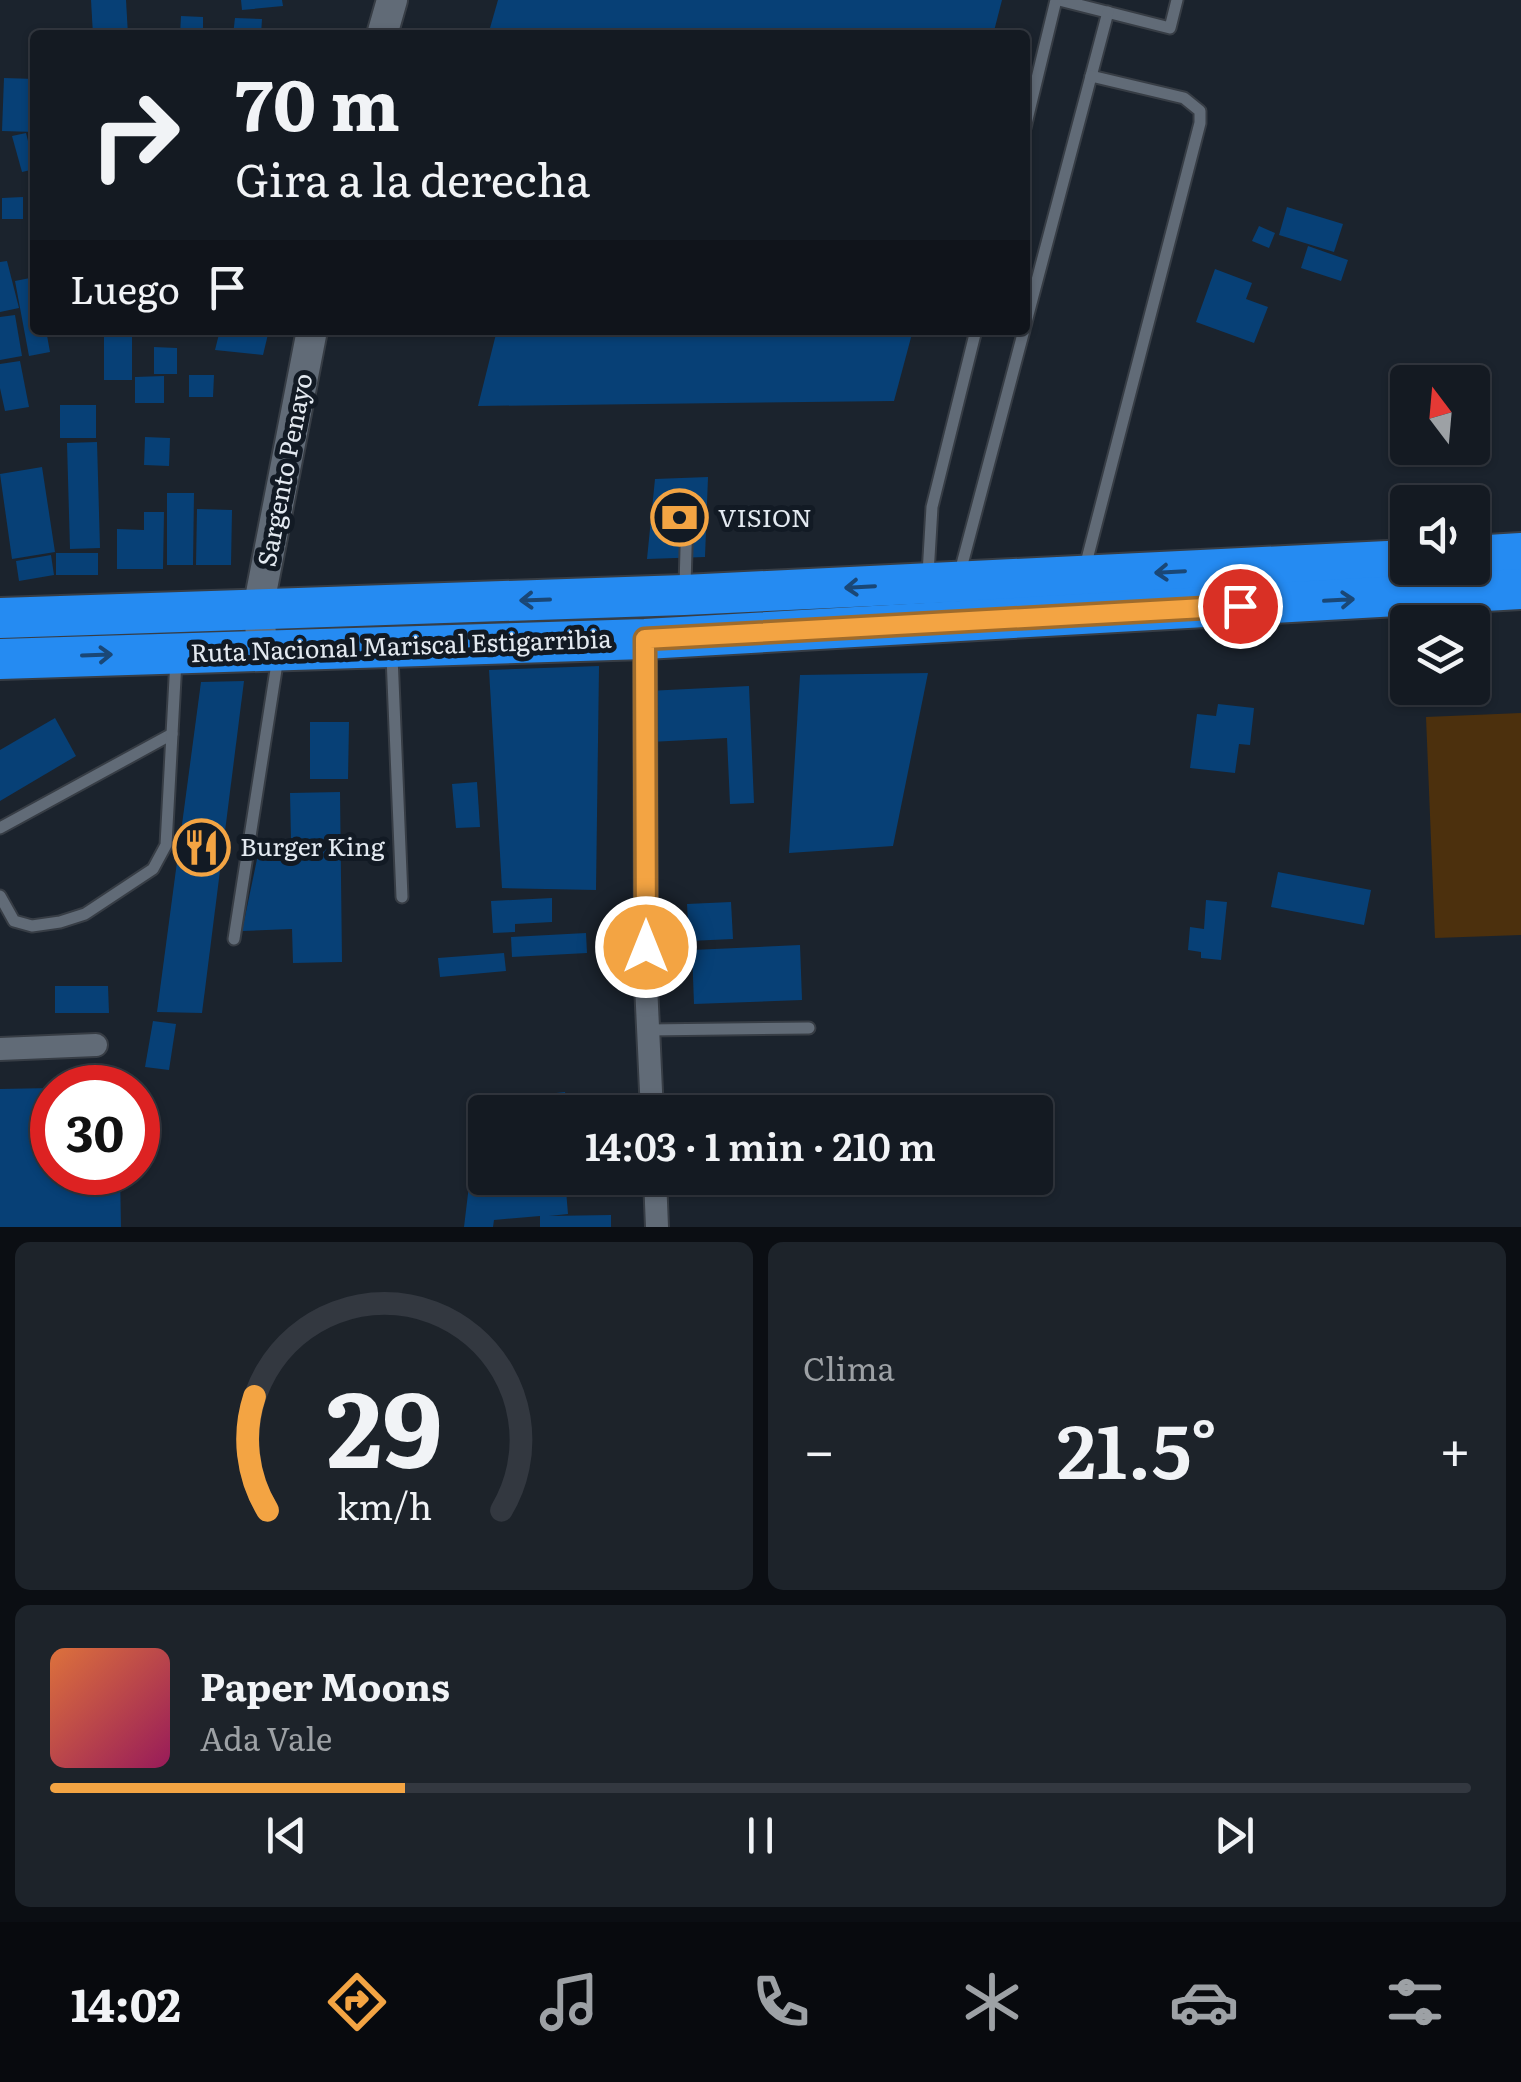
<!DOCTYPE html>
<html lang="es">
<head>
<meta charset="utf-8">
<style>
	:root { --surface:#141a22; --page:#1d232a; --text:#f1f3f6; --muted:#9da1a5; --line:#333840; --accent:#f3a443 }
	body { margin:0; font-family:Literata,serif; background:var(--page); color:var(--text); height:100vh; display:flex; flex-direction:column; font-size:38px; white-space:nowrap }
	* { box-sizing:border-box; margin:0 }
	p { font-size:32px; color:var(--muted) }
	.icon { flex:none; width:55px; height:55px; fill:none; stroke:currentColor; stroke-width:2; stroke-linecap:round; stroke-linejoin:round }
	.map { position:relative; height:1227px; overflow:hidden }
	.side { display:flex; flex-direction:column; gap:15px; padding:15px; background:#0b0e13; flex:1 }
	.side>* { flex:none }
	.top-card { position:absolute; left:30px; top:30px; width:1000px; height:305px; border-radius:10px; box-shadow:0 2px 8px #0004,0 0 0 2px var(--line); background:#141a22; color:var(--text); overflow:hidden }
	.needle { width:65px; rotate:344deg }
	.tools { position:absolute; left:1390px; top:365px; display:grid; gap:20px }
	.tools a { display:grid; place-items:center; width:100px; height:100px; border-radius:10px; background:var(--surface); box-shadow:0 2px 8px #0004,0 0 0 2px var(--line); font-size:50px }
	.speed { position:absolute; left:30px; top:1065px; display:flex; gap:20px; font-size:50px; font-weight:700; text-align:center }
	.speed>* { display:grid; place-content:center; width:130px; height:130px; border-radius:50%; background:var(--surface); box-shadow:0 2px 8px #0004,0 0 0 2px var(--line); line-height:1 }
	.speed .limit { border:15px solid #d22; background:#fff; color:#111 }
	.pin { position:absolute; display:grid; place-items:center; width:85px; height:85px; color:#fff; margin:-42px; border:5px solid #fff; border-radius:50%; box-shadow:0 2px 10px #0007 }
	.me { position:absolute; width:110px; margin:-55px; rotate:0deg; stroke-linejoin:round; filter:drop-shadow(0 0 8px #0008) }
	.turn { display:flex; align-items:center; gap:35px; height:210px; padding:0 40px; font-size:45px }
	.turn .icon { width:130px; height:130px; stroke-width:2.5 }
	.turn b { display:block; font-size:70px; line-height:85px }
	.then { display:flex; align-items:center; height:95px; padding:0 40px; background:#0003; gap:20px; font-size:38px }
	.big { font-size:75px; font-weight:600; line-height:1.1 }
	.side .card { flex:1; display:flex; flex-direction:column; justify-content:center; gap:15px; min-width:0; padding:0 35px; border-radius:15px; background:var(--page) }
	.side .dial { align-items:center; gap:0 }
	.dial svg { height:260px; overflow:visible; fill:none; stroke:var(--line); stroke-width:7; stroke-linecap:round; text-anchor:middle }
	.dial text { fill:var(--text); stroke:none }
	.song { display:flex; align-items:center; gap:30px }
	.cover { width:120px; height:120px; border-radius:15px; background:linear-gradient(135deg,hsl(20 70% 55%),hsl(330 70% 35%)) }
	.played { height:10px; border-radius:5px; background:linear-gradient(90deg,var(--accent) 25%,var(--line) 25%) }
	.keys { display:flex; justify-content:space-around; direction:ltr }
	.heat { display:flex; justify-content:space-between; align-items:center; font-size:55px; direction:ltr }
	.side .tiles { flex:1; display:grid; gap:15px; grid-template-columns:1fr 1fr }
	.card:last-child { grid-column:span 2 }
	.trip { position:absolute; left:468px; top:1095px; width:585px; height:100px; border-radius:10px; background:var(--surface); box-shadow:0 2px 8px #0004,0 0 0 2px var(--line); font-weight:600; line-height:100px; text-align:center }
	.dock { display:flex; height:160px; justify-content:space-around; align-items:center; background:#080a0e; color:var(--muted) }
	.dock .icon { width:70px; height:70px }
	.dock .current { color:var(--accent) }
	.dock b { font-size:45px; color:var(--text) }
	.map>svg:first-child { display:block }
	.green { fill:#4c300d }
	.building { fill:#074076 }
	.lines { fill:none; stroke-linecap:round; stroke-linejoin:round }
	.lane-casing { stroke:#373d45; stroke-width:15 }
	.street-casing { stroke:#373d45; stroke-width:26 }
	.secondary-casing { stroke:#373d45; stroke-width:34 }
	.highway-casing { stroke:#373d45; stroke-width:44 }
	.lane { stroke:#616b77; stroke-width:11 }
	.street { stroke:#616b77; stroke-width:22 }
	.secondary { stroke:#616b77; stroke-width:30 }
	.highway { stroke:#258bf2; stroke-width:40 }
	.oneway { stroke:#1a4776 }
	.route-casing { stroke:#9e6b2c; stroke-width:25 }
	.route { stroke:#f3a443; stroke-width:18 }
	.labels { text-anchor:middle; stroke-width:10; stroke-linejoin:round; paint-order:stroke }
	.street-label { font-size:25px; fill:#e3e9f0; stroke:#121a24 }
	.poi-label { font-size:25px; fill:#e3e9f0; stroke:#121a24; text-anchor:start }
</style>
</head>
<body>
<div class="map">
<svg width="1521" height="1227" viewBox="0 0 1521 1227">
	<rect width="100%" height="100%" fill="#1b232d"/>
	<polygon class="green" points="1521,713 1521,935 1435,938 1426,717"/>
	<g class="building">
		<polygon points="91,0 126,0 128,35 93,35"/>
		<polygon points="241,0 282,0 283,6 242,10"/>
		<polygon points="498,0 1002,0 993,35 488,35"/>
		<polygon points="181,16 203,17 203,35 180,35"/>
		<polygon points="235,18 262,19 261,35 233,35"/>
		<polygon points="4,78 35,79 35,132 2,131"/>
		<polygon points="26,133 35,169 22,172 12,136"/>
		<polygon points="23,197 23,219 2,219 2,198"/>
		<polygon points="1287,207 1343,224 1334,252 1279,235"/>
		<polygon points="1259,226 1275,233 1269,248 1252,241"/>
		<polygon points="1308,246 1348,260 1341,281 1301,268"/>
		<polygon points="7,261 19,308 0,312 0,262"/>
		<polygon points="1215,269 1252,283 1246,299 1268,307 1254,343 1196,322"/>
		<polygon points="35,277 35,330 46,330 50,352 29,356 15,281"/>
		<polygon points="15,315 22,356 0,360 0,317"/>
		<rect x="104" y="330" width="28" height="50"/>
		<polygon points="220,330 269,330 263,355 215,350"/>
		<polygon points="497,330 913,330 894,401 478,406"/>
		<polygon points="154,347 177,348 177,374 154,374"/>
		<polygon points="20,361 29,407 5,411 0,388 0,364"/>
		<polygon points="189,375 214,375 213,397 189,397"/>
		<polygon points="164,376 164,403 135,403 135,377"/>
		<rect x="60" y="405" width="36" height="33"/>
		<polygon points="145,437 170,438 169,466 144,465"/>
		<polygon points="97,442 100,548 70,549 67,443"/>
		<polygon points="42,467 55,552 12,559 0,474"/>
		<polygon points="708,477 705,557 647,559 655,479"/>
		<polygon points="167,493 194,493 193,565 167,565"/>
		<polygon points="197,509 232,510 231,565 196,565"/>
		<polygon points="144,512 164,512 163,569 117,569 117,529 144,530"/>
		<rect x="56" y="553" width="42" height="22"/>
		<polygon points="51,555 54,575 19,581 16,561"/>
		<polygon points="599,666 596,890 502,888 489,670"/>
		<polygon points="928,673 893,846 789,853 800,675"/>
		<polygon points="244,681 202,1013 157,1012 201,682"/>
		<polygon points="749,686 754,803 730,804 727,738 650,742 647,691"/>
		<polygon points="1218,704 1254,708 1250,745 1239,744 1235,773 1190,768 1197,714 1216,716"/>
		<polygon points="55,718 76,756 0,801 0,750"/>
		<polygon points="310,722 349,722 348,779 310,779"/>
		<polygon points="477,782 480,827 456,828 452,784"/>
		<polygon points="340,792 342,962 293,963 292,929 242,931 261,840 291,840 290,793"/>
		<polygon points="1278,872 1371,890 1364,925 1271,907"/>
		<polygon points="552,898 552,922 515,924 515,932 493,933 491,901"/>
		<polygon points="1206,900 1227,902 1221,960 1201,958 1201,952 1188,950 1190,927 1204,929"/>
		<polygon points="731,902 733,939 689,941 687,904"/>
		<polygon points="586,933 587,953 512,957 511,937"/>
		<polygon points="690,945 690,970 663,970 663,946"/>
		<polygon points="800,945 802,1000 694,1004 692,950"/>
		<polygon points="504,953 506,971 440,977 438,958"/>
		<polygon points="55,986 108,986 109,1013 55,1013"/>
		<polygon points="153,1021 176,1024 169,1070 145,1067"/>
		<polygon points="52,1088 52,1172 120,1172 121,1227 0,1227 0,1089"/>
		<polygon points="565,1092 568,1112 523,1112 521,1097"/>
		<polygon points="485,1174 485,1178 565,1178 568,1214 549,1216 611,1215 611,1227 540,1227 540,1216 494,1220 493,1227 464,1227 470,1177"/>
	</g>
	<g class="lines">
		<defs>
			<g id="lane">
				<polyline points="1059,0 1170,28 1177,0"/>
				<polyline points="1025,128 1056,0"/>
				<polyline points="1025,326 1108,12"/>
				<polyline points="1085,567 1200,123 1200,111 1184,98 1091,76"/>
				<polyline points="960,572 1024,330"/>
				<polyline points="928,574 932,507 976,330"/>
				<polyline points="685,586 687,513"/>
				<polyline points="392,656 402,897"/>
				<polyline points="0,828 172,734"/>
				<polyline points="0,896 14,921 32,926 60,922 85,914 153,869 166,845 176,660"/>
				<polyline points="234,939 278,657"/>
				<polyline points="648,1030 809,1028"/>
			</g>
			<g id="street">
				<polyline points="645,639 646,985 652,1112"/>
				<polyline points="0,1049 96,1045"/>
				<polyline points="655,1178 657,1227"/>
			</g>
			<g id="secondary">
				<polyline points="382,35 392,0"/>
				<polyline points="263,650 258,609 312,330"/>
			</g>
			<g id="highway">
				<polyline points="1472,556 1521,553"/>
				<polyline points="0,618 684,595 1408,560"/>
				<polyline points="0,659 645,639 1521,589"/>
			</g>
		</defs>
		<use href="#lane" class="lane-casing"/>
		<use href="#street" class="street-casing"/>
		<use href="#secondary" class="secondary-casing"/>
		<use href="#highway" class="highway-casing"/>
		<use href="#lane" class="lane"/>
		<use href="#street" class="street"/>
		<use href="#secondary" class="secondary"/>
		<use href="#highway" class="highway"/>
	</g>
	<defs><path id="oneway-shaft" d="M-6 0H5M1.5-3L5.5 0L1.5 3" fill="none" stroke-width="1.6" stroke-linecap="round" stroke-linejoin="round" transform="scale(2.5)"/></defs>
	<g class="oneway">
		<use href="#oneway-shaft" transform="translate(1170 572) rotate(177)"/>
		<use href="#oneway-shaft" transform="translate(860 587) rotate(177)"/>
		<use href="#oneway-shaft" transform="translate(535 600) rotate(178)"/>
		<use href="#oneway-shaft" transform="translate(1339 600) rotate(-3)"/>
		<use href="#oneway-shaft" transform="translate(97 655) rotate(-2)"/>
	</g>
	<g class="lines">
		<defs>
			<polyline id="route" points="646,947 645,639 1240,606"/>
		</defs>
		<use href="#route" class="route-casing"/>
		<use href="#route" class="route"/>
	</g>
	<defs>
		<symbol id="bank-ring" viewBox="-11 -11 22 22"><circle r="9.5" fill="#121a24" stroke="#f3a443" stroke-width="1.5"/><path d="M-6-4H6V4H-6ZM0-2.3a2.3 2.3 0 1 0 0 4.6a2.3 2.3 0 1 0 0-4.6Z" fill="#f3a443"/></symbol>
		<symbol id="restaurant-ring" viewBox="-11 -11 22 22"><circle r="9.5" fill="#121a24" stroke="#f3a443" stroke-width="1.5"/><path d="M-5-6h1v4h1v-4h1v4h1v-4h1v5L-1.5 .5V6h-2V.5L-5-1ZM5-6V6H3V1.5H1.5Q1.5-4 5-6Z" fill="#f3a443"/></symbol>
	</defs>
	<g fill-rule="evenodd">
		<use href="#bank-ring" x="648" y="486" width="63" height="63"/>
		<use href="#restaurant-ring" x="170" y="816" width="63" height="63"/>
	</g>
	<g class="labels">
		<g class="street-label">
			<text transform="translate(285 470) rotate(-79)" y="9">Sargento Penayo</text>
			<text transform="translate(401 646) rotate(-2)" y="9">Ruta Nacional Mariscal Estigarribia</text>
		</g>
		<g class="poi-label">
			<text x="718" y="527">VISION</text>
			<text x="240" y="856">Burger King</text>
		</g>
	</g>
</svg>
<div class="tools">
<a><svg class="needle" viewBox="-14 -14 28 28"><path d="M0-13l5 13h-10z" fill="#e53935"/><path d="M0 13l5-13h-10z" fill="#9da1a5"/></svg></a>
<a><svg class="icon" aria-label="sound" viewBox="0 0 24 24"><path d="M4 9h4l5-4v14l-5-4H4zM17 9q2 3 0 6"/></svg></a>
<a><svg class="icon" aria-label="layers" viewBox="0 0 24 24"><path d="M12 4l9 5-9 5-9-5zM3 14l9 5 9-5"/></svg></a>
</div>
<div class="speed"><div class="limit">30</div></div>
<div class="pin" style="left:1240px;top:606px;background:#d93025"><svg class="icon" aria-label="arrive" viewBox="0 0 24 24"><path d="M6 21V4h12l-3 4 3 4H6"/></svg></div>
<svg class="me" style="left:646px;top:947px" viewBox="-20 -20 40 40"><circle r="17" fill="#f3a443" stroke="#fff" stroke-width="3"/><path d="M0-11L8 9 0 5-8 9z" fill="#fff"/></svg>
<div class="trip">14:03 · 1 min · 210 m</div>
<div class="top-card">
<div class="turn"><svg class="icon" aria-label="right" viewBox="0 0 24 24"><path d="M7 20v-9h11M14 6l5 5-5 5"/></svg><div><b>70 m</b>Gira a la derecha</div></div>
<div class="then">Luego<svg class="icon" aria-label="arrive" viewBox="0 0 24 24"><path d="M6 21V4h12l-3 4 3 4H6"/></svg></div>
</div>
</div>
<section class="side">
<div class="tiles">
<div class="card dial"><svg viewBox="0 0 100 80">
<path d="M14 69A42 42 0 1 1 86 69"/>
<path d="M14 69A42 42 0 0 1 10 34" stroke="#f3a443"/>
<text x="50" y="56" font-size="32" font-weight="700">29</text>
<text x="50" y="72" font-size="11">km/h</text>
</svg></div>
<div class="card"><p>Clima</p>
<div class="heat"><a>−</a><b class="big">21.5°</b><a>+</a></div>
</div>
<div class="card">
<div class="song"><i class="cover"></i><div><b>Paper Moons</b><p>Ada Vale</p></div></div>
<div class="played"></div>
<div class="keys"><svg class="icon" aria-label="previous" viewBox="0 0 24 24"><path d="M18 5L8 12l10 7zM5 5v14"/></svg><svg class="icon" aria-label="pause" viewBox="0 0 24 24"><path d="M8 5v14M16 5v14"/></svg><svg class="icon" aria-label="next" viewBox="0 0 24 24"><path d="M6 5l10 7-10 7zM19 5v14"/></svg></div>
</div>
</div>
</section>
<nav class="dock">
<b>14:02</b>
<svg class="icon current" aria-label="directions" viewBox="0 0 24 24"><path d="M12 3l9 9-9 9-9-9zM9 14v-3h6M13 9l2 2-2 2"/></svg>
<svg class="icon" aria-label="music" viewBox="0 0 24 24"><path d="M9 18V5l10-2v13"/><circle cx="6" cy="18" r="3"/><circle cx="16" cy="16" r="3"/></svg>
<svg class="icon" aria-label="phone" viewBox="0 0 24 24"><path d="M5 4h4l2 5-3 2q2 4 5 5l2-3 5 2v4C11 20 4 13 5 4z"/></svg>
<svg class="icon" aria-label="climate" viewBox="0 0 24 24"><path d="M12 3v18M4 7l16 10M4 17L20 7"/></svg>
<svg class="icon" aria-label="car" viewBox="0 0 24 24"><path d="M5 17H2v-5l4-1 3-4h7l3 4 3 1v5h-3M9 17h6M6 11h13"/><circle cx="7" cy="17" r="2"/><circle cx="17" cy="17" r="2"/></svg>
<svg class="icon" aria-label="filters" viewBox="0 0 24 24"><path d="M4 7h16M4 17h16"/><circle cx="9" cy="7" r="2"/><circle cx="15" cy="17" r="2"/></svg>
</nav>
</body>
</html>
